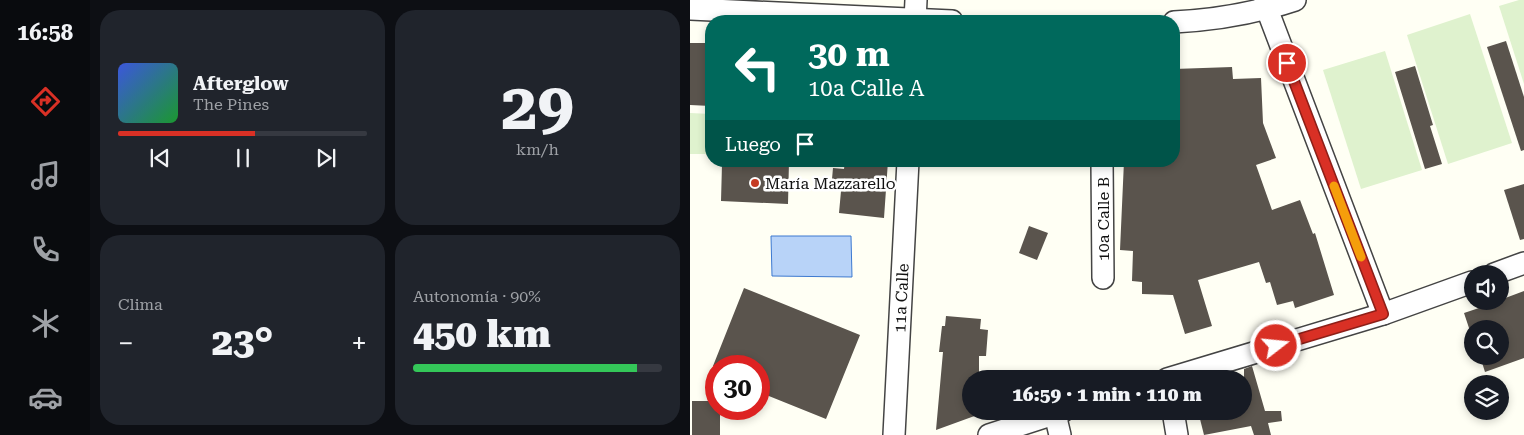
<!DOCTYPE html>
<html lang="es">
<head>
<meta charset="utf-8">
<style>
	:root { --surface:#171b24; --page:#20242c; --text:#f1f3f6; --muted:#9ea1a6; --line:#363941; --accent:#d93025 }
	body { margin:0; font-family:"Roboto Serif",serif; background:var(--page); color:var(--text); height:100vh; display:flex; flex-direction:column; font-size:19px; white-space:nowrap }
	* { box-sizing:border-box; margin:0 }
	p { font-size:16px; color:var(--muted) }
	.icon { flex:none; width:28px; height:28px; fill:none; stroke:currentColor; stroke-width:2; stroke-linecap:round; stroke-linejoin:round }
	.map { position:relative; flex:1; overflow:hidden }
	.drawer { display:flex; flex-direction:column; gap:10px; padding:10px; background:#0d0f14; width:600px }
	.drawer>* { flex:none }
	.hud { position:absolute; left:15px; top:15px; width:475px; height:152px; border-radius:20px; box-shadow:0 2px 8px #0003; background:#00695c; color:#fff; overflow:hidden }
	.buttons { position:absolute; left:774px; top:265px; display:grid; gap:10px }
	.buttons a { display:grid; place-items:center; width:45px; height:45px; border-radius:50%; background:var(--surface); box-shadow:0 2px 8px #0003; font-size:25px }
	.speed { position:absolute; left:15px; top:355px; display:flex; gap:10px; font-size:25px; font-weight:700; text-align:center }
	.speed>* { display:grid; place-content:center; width:65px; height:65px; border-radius:50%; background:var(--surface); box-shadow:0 2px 8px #0003; line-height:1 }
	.speed .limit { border:8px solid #d22; background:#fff; color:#111 }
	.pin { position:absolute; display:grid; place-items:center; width:42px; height:42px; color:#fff; margin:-21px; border:2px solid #fff; border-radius:50%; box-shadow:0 1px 5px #0007 }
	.me { position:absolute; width:55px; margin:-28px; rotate:74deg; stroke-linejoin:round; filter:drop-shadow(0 0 4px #0008) }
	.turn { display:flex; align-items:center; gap:18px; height:105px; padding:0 20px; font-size:22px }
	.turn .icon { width:65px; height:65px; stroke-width:2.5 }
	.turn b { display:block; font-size:35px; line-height:42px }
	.then { display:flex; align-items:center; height:48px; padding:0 20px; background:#0003; gap:10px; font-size:19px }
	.big { font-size:38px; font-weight:800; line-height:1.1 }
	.drawer .widget { flex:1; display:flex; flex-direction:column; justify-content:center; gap:8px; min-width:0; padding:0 18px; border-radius:20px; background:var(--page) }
	.drawer .dial { align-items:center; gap:0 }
	.dial b { font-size:65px; line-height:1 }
	.song { display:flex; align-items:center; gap:15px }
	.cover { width:60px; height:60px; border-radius:8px; background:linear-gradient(135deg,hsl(230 70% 55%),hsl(130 70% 35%)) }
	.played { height:5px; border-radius:2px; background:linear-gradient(90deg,var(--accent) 55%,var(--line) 55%) }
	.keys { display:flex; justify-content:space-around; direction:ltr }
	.heat { display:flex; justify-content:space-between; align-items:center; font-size:28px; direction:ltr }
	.charge { height:8px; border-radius:4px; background:linear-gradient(90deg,#34c759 90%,var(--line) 0) }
	.drawer .tiles { flex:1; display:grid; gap:10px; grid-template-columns:repeat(2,1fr) }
	.trip { position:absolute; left:272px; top:370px; width:290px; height:50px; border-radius:25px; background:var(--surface); box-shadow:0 2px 8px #0003; font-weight:800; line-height:50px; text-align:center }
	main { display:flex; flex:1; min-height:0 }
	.dock { display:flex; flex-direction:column; width:90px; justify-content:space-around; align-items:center; background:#090b0e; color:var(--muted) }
	.dock .icon { width:35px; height:35px }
	.dock .active { color:var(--accent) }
	.dock b { font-size:22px; color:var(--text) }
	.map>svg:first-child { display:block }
	.pitch { fill:#dff2ce }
	.water { fill:#b8d3f8; stroke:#3d79d0 }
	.building { fill:#5a544d }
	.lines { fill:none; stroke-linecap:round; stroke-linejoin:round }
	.minor-casing { stroke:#444; stroke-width:24 }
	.minor { stroke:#fff; stroke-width:21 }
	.route-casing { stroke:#8d1f18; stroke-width:12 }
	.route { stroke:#d93025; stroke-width:9 }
	.slow { stroke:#f59e0b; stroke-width:9 }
	.poi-dot { fill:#c53c24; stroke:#fff; stroke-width:2 }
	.labels { text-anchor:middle; stroke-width:5; stroke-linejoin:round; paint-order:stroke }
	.poi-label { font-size:16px; fill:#111; stroke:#fff; text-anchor:start }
	.street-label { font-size:16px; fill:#111; stroke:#fff }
</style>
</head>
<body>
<main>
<nav class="dock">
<b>16:58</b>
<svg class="icon active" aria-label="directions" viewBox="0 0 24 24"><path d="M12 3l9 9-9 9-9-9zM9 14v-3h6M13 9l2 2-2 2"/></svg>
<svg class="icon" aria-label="music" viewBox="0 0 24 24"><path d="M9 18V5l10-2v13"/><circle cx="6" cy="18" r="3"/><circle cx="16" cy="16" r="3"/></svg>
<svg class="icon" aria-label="phone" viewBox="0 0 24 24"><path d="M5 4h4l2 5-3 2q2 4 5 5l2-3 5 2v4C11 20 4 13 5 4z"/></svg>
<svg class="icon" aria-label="climate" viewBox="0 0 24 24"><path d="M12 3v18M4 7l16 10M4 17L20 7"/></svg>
<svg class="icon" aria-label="car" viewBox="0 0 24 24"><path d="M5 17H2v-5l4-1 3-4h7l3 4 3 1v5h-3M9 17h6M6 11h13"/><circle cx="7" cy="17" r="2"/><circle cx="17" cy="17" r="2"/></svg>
</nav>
<section class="drawer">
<div class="tiles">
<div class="widget">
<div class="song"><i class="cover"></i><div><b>Afterglow</b><p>The Pines</p></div></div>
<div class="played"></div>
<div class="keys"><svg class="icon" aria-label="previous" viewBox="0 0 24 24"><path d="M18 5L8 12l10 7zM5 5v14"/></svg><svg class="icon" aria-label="pause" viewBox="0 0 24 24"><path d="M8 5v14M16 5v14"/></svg><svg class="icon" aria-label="next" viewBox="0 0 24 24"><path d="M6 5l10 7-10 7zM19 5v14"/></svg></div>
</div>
<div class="widget dial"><b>29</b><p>km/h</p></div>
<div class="widget"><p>Clima</p>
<div class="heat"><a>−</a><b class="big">23°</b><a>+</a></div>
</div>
<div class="widget"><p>Autonomía · 90%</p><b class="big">450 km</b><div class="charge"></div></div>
</div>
</section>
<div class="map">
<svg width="834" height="435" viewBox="0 0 834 435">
	<rect width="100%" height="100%" fill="#fffff4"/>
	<g class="pitch">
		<polygon points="829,0 834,0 834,84 809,6"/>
		<polygon points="780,14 822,143 758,164 717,35"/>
		<polygon points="695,51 732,170 671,189 633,70"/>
		<polygon points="0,113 21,114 21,154 0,154"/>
	</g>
	<polygon class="water" points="81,236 161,236 162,277 82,276"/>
	<g class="building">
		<polygon points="816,41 834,97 834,150 831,151 797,47"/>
		<polygon points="0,43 21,43 21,106 0,105"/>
		<polygon points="725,66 743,125 740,126 752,164 735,169 705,72"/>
		<polygon points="542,67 543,79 571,78 573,123 586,158 566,165 582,210 610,200 623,234 625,233 644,295 605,308 603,301 587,305 580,282 576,283 569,262 508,280 522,326 495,334 483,295 452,294 452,282 442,281 443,251 430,250 434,161 484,161 484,69"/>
		<polygon points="52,161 99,161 98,204 31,201 32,164 52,164"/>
		<polygon points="155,161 198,161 194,218 149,213 151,191 141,190 143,168 154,169"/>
		<polygon points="834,184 834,239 830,240 814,190"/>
		<polygon points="339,226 358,233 347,260 329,253"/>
		<polygon points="54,288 170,335 136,419 69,392 69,366 23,366"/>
		<polygon points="834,291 834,358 795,372 790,356 810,356 810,329 782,329 782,337 774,313 810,301 810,300"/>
		<polygon points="256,316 291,319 290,329 298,330 296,356 289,356 289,379 281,379 281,411 290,411 290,414 246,430 253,352 249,352 252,326 255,326"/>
		<polygon points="562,366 575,411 591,411 592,421 578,423 581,435 564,435 561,426 514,435 508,411 554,411 554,369"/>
		<polygon points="2,401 26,401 26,409 30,409 30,435 2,435"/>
	</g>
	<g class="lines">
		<defs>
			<g id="minor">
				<polyline points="575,0 577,9 693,314"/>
				<polyline points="0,9 262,21"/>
				<polyline points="225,21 226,0"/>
				<path d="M484,22C525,20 566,13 605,0"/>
				<polyline points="412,161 413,278"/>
				<polyline points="804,274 834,263"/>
				<polyline points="477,379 693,314 782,282"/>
				<polyline points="483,411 487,435"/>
				<polyline points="365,414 370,435"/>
				<polyline points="204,435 218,161"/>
				<polyline points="299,435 373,411"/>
			</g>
		</defs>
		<use href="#minor" class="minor-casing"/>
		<use href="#minor" class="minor"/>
	</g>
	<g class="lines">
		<defs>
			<polyline id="route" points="586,346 693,314 597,63"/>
		</defs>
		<use href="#route" class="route-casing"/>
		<use href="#route" class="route"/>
		<polyline class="slow" points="644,186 671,257"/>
	</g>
	<circle class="poi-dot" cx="65" cy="183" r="5"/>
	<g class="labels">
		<g class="poi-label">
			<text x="75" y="189">María Mazzarello</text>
		</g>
		<g class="street-label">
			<text transform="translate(413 219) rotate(-90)" y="6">10a Calle B</text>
			<text transform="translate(211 298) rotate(-87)" y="6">11a Calle</text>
		</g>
	</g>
</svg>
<div class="buttons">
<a><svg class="icon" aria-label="sound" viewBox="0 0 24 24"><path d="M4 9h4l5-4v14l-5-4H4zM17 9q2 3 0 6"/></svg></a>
<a><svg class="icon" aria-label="search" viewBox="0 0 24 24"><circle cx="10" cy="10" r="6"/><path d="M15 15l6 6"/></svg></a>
<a><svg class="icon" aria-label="layers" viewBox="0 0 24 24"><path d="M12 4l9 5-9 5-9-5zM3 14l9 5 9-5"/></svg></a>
</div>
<div class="speed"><div class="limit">30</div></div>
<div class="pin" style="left:597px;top:63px;background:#d93025"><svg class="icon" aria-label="arrive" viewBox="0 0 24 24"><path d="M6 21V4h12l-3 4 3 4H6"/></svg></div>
<svg class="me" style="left:586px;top:346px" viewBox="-20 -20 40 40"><circle r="17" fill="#d93025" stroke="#fff" stroke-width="3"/><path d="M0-11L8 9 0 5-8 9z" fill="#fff"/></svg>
<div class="trip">16:59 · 1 min · 110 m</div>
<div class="hud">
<div class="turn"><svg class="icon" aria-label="left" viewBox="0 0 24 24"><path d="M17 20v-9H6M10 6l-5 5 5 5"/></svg><div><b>30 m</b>10a Calle A</div></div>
<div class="then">Luego<svg class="icon" aria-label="arrive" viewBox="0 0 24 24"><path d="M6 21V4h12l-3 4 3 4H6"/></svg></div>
</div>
</div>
</main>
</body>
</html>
